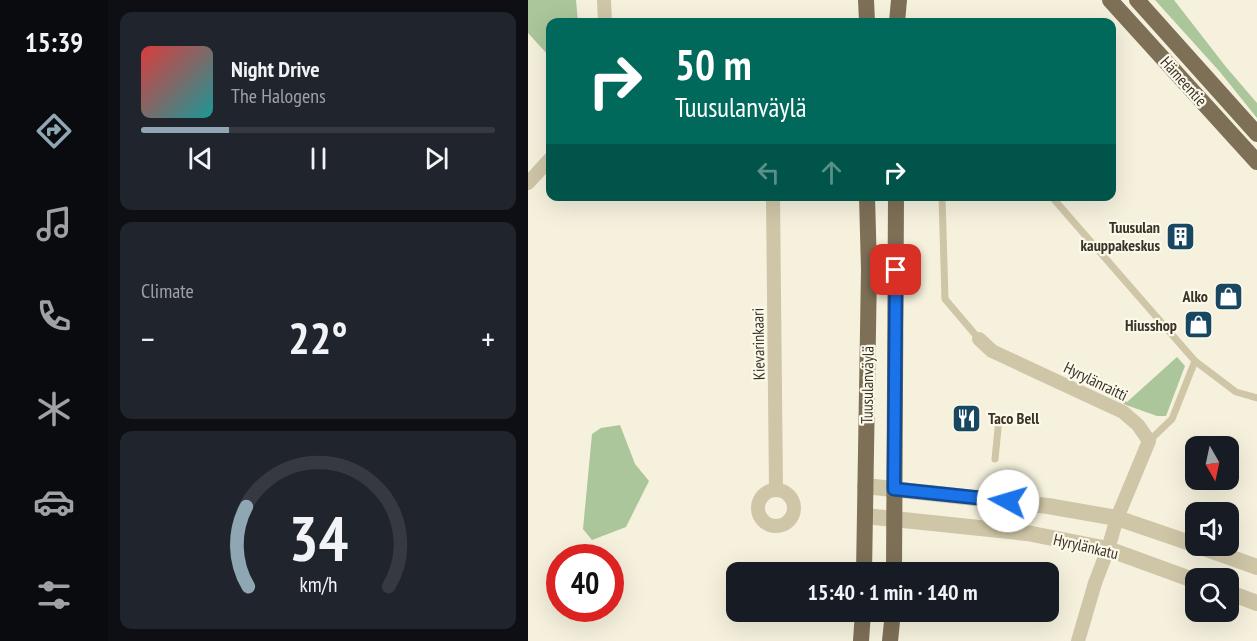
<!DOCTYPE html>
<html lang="en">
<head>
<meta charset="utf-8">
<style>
	:root { --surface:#171b24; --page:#20242c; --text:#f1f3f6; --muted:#9ea1a6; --line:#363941; --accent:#8fa6b3 }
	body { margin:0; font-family:"PT Sans Narrow",sans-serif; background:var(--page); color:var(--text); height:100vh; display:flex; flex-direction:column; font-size:22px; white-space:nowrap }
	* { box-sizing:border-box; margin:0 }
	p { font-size:20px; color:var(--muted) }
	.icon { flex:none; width:33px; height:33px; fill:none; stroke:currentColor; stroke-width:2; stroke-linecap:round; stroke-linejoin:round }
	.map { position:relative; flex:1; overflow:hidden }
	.side { display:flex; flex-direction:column; gap:12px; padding:12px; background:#0d0f14; width:420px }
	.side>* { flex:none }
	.banner { position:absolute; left:18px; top:18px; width:570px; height:183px; border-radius:12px; box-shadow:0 6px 24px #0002; background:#00695c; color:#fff; overflow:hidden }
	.needle { width:39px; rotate:171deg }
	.fabs { position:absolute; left:657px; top:436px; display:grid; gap:12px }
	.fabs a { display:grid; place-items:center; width:54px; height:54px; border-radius:12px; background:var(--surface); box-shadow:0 6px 24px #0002; font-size:30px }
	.speed { position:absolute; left:18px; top:544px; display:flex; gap:12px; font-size:30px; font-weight:700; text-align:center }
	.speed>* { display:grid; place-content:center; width:78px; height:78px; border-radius:50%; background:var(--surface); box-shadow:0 6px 24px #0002; line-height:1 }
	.speed .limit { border:9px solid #d22; background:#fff; color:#111 }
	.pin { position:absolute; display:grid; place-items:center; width:51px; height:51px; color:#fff; margin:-26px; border-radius:12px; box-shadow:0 3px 9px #0006 }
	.me { position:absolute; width:66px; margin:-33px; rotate:276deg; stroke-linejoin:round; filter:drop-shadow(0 0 4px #0008) }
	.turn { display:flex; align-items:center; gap:21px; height:126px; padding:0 30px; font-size:27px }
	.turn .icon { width:78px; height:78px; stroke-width:2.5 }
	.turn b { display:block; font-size:42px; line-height:51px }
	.lanes { display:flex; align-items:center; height:57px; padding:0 30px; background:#0003; justify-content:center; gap:30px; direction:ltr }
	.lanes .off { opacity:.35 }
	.big { font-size:45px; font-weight:700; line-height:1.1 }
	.side .card { flex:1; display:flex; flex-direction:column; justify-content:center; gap:9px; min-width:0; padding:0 21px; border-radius:12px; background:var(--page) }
	.side .dial { align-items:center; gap:0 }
	.dial svg { height:156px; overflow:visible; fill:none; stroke:var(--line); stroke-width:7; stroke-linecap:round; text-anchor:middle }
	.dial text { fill:var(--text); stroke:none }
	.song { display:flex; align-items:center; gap:18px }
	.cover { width:72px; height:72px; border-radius:9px; background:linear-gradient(135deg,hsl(0 70% 55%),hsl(180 70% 35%)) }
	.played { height:6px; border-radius:3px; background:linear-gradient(90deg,var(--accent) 25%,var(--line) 25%) }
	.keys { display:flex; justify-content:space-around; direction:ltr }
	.heat { display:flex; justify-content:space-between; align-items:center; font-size:33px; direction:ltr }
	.trip { position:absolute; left:198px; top:562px; width:333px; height:60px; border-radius:12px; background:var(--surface); box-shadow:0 6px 24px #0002; font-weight:700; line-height:60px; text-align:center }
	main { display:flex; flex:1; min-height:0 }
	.tab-bar { display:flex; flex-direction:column; width:108px; justify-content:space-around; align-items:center; background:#090b0e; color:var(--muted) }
	.tab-bar .icon { width:42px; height:42px }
	.tab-bar .active { color:var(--accent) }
	.tab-bar b { font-size:27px; color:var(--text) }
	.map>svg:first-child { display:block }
	.green { fill:#abc69a }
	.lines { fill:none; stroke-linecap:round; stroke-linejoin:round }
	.service { stroke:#cfc5a7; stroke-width:7 }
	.minor { stroke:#cfc5a7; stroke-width:14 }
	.tertiary { stroke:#cfc5a7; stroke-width:16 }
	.primary { stroke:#7e7057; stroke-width:16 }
	.route-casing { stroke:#114b97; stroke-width:15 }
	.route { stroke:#1a73e8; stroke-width:10 }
	.labels { text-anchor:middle; stroke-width:4.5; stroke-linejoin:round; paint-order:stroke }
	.street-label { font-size:16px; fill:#3b3328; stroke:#fcf9ea }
	.poi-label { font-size:16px; font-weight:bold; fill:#3b3328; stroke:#fcf9ea; text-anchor:end }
</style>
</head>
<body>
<main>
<nav class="tab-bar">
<b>15:39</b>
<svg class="icon active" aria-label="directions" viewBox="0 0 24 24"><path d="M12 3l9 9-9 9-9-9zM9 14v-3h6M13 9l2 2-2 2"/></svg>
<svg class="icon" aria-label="music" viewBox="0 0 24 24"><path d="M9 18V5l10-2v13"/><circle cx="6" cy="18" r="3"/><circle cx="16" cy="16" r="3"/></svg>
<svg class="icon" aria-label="phone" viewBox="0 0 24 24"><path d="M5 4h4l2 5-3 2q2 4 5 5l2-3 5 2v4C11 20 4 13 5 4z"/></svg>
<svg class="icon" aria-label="climate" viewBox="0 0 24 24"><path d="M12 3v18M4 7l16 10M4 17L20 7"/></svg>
<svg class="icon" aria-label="car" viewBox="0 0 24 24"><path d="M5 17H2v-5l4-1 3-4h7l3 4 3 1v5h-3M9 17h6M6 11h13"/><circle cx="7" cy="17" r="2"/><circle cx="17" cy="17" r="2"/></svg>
<svg class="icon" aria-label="filters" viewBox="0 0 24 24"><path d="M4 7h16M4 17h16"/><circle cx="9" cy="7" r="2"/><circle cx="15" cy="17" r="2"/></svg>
</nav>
<section class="side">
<div class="card">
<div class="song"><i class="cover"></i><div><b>Night Drive</b><p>The Halogens</p></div></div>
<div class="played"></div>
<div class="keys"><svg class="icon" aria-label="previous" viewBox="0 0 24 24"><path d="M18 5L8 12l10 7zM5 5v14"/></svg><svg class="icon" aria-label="pause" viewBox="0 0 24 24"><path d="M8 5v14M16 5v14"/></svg><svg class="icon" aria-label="next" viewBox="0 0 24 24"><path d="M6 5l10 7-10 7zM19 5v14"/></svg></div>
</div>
<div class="card"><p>Climate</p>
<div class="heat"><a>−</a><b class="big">22°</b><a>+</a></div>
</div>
<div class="card dial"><svg viewBox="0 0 100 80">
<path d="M14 69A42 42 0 1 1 86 69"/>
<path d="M14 69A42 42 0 0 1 13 28" stroke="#8fa6b3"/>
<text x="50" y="56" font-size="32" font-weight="700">34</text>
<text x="50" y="72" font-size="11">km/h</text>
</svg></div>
</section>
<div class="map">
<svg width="729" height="641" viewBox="0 0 729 641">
	<rect width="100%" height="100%" fill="#f5f1dd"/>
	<g class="green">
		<polygon points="0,0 48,0 50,22 22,22 22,57 0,33"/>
		<polygon points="627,0 646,0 698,67 729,103 729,118 692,72"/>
		<polygon points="649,357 657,366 638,416 629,416 598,405 554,382 557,378 599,402"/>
		<polygon points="92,425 107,464 121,481 98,527 64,540 55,529 64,434 73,428"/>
	</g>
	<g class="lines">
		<g class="service">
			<polyline points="414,196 417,299 451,339"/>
			<polyline points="523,196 667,361 708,392 729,398"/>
			<polyline points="621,441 644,419 667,361"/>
			<polyline points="467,459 471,419"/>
		</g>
		<g class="minor">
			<polyline points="76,0 77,22"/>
			<polyline points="0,183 22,159"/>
			<polyline points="245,196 248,490"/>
			<polyline points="451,339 464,351 595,412 610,425 621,441 589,518 580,549 567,583 550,641"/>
			<circle cx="248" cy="508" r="18"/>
		</g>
		<g class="tertiary">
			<polyline points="337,486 520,506 589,518 668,545"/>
			<polyline points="337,516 499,533 580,549 668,581"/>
			<polyline points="670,546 729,567"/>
			<polyline points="700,592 729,603"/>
		</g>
		<g class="primary">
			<polyline points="338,0 339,22"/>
			<polyline points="582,0 729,162"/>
			<polyline points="609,0 729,134"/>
			<polyline points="369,22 371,0"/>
			<polyline points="336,573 341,270 339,196"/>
			<polyline points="366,573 368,196"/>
			<polyline points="333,641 335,612"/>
			<polyline points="362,641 365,612"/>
		</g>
	</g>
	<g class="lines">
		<defs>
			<polyline id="route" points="368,270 366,489 480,501"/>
		</defs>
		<use href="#route" class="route-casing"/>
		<use href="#route" class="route"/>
	</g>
	<defs>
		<symbol id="building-square" viewBox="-11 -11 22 22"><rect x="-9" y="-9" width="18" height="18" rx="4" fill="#184762" stroke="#fcf9ea"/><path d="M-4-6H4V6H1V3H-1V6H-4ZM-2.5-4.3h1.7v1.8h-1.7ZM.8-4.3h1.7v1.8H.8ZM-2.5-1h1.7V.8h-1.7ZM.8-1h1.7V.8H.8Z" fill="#fff"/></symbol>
		<symbol id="shop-square" viewBox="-11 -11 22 22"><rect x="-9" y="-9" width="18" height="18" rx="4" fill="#184762" stroke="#fcf9ea"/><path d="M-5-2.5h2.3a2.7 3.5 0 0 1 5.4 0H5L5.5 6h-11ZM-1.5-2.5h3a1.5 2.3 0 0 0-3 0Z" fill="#fff"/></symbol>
		<symbol id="restaurant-square" viewBox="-11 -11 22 22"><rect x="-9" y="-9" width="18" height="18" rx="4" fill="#184762" stroke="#fcf9ea"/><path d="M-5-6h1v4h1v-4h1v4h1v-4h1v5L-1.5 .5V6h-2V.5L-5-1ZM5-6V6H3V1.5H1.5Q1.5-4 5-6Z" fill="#fff"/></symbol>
	</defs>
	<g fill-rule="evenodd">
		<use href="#building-square" x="636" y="220" width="33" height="33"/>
		<use href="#shop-square" x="684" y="280" width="33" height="33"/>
		<use href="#shop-square" x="654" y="308" width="33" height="33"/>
		<use href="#restaurant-square" x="422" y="402" width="33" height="33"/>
	</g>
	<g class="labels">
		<g class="street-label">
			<text transform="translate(656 81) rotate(48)" y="6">Hämeentie</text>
			<text transform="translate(230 344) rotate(-91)" y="6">Kievarinkaari</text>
			<text transform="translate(568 381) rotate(26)" y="6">Hyrylänraitti</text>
			<text transform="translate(339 385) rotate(-89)" y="6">Tuusulanväylä</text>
			<text transform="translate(558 546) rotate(13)" y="6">Hyrylänkatu</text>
		</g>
		<g class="poi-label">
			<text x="632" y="233">Tuusulan<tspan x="632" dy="18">kauppakeskus</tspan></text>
			<text x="680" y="302">Alko</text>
			<text x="649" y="331">Hiusshop</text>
			<text x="460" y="424" text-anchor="start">Taco Bell</text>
		</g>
	</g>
</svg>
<div class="fabs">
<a><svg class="needle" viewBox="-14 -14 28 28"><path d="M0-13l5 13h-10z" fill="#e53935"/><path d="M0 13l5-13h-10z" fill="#9ea1a6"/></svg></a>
<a><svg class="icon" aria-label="sound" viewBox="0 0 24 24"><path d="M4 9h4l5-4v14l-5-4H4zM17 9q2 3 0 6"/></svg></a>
<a><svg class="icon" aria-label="search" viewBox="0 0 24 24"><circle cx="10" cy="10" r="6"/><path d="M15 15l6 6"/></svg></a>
</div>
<div class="speed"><div class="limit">40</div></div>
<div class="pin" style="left:368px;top:270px;background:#d93025"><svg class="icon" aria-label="arrive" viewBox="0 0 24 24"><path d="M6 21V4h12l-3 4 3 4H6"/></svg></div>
<svg class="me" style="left:480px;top:501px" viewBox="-20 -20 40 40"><circle r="19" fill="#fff"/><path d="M0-13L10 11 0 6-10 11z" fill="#1a73e8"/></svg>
<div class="trip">15:40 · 1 min · 140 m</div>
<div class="banner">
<div class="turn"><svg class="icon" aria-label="right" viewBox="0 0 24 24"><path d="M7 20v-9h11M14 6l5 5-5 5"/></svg><div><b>50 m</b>Tuusulanväylä</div></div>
<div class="lanes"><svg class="icon off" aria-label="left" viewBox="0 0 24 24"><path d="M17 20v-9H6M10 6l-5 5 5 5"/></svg><svg class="icon off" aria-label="ahead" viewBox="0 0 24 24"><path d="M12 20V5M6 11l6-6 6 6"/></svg><svg class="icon" aria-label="right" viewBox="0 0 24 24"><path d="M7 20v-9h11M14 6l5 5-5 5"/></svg></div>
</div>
</div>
</main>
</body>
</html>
